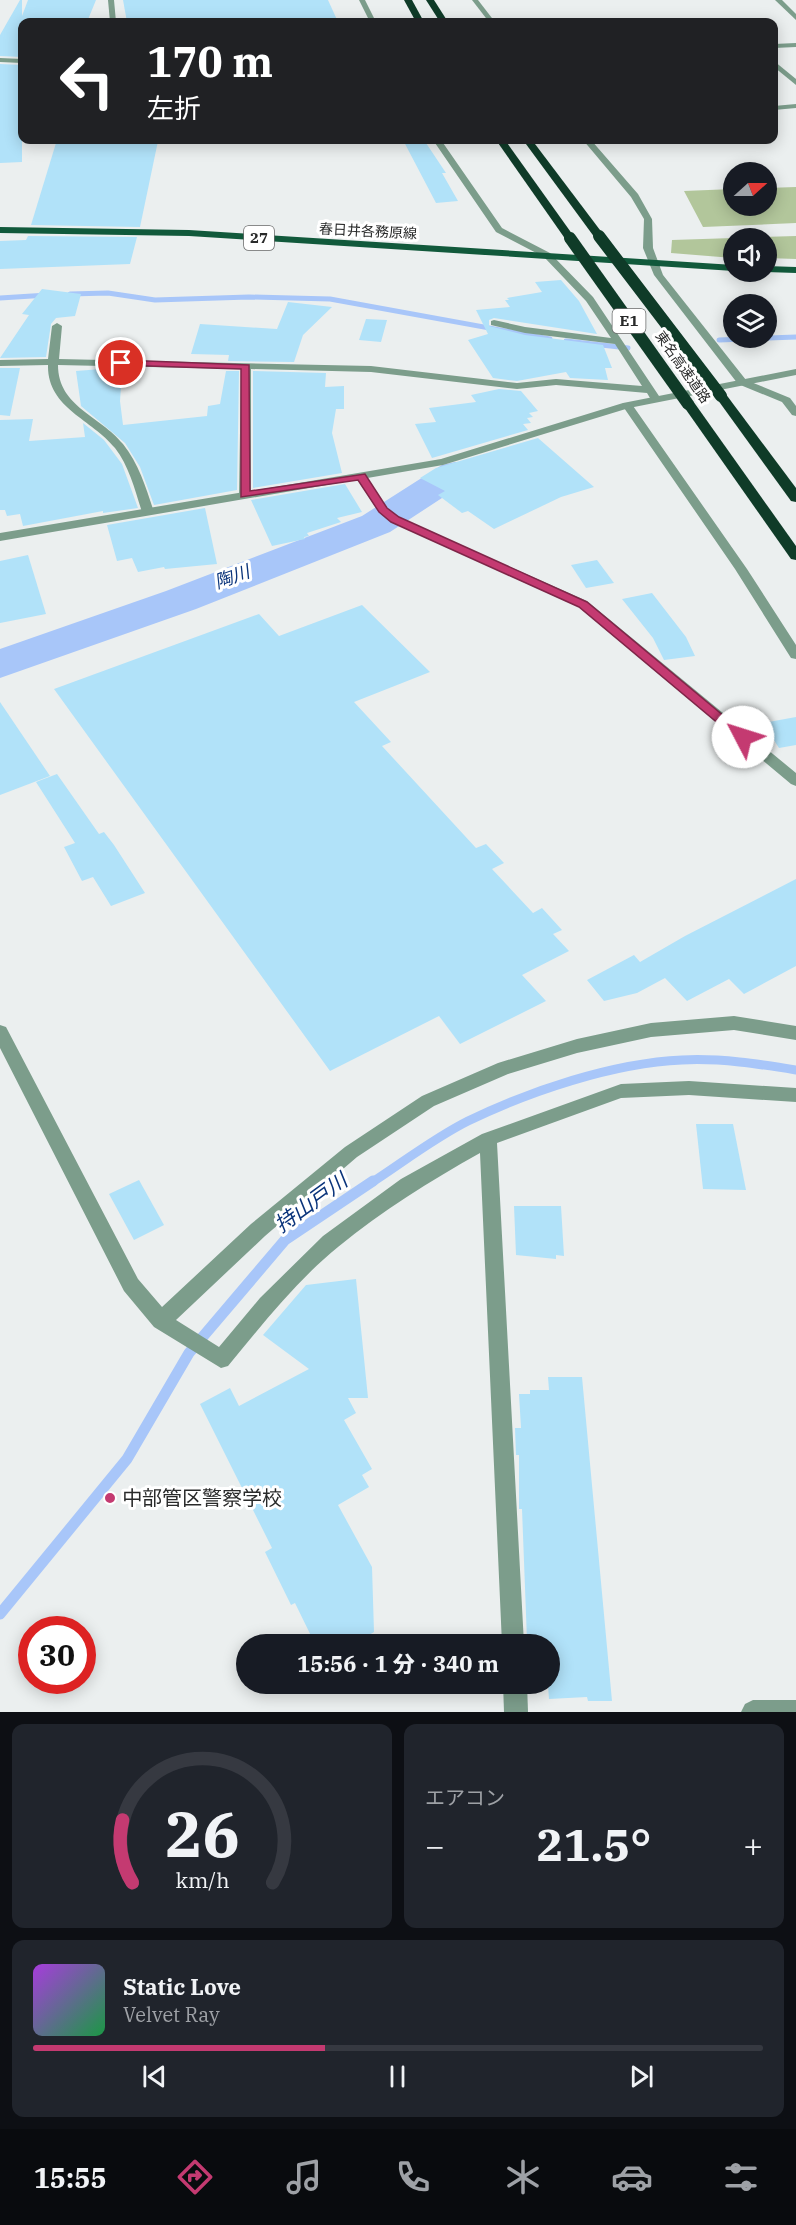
<!DOCTYPE html>
<html lang="ja">
<head>
<meta charset="utf-8">
<style>
	:root { --surface:#171b24; --page:#20242c; --text:#f1f3f6; --muted:#9ea1a6; --line:#363941; --accent:#c43a71 }
	body { margin:0; font-family:"IBM Plex Serif","Noto Sans JP",serif; background:var(--page); color:var(--text); height:100vh; display:flex; flex-direction:column; font-size:22px; white-space:nowrap }
	* { box-sizing:border-box; margin:0 }
	p { font-size:20px; color:var(--muted) }
	.icon { flex:none; width:33px; height:33px; fill:none; stroke:currentColor; stroke-width:2; stroke-linecap:round; stroke-linejoin:round }
	.map { position:relative; height:1712px; overflow:hidden }
	.drawer { display:flex; flex-direction:column; gap:12px; padding:12px; background:#0d0f14; flex:1 }
	.drawer>* { flex:none }
	.guide { position:absolute; left:18px; top:18px; width:760px; height:126px; border-radius:12px; box-shadow:0 3px 15px #0003; background:#202124; color:#fff; overflow:hidden }
	.needle { width:39px; rotate:69deg }
	.controls { position:absolute; left:723px; top:162px; display:grid; gap:12px }
	.controls a { display:grid; place-items:center; width:54px; height:54px; border-radius:50%; background:var(--surface); box-shadow:0 3px 15px #0003; font-size:30px }
	.speed { position:absolute; left:18px; top:1616px; display:flex; gap:12px; font-size:30px; font-weight:700; text-align:center }
	.speed>* { display:grid; place-content:center; width:78px; height:78px; border-radius:50%; background:var(--surface); box-shadow:0 3px 15px #0003; line-height:1 }
	.speed .limit { border:9px solid #d22; background:#fff; color:#111 }
	.pin { position:absolute; display:grid; place-items:center; width:51px; height:51px; color:#fff; margin:-26px; border:3px solid #fff; border-radius:50%; box-shadow:0 2px 6px #0007 }
	.me { position:absolute; width:66px; margin:-33px; rotate:310deg; stroke-linejoin:round; filter:drop-shadow(0 0 4px #0008) }
	.turn { display:flex; align-items:center; gap:21px; height:126px; padding:0 30px; font-size:27px }
	.turn .icon { width:78px; height:78px; stroke-width:2.5 }
	.turn b { display:block; font-size:42px; line-height:51px }
	.big { font-size:45px; font-weight:800; line-height:1.1 }
	.drawer .widget { flex:1; display:flex; flex-direction:column; justify-content:center; gap:9px; min-width:0; padding:0 21px; border-radius:12px; background:var(--page) }
	.drawer .dial { align-items:center; gap:0 }
	.dial svg { height:156px; overflow:visible; fill:none; stroke:var(--line); stroke-width:7; stroke-linecap:round; text-anchor:middle }
	.dial text { fill:var(--text); stroke:none }
	.song { display:flex; align-items:center; gap:18px }
	.cover { width:72px; height:72px; border-radius:9px; background:linear-gradient(135deg,hsl(280 70% 55%),hsl(140 70% 35%)) }
	.played { height:6px; border-radius:3px; background:linear-gradient(90deg,var(--accent) 40%,var(--line) 40%) }
	.keys { display:flex; justify-content:space-around; direction:ltr }
	.heat { display:flex; justify-content:space-between; align-items:center; font-size:33px; direction:ltr }
	.drawer .tiles { flex:1; display:grid; gap:12px; grid-template-columns:1fr 1fr }
	.widget:last-child { grid-column:span 2 }
	.trip { position:absolute; left:236px; top:1634px; width:324px; height:60px; border-radius:30px; background:var(--surface); box-shadow:0 3px 15px #0003; font-weight:800; line-height:60px; text-align:center }
	.menu { display:flex; height:96px; justify-content:space-around; align-items:center; background:#090b0e; color:var(--muted) }
	.menu .icon { width:42px; height:42px }
	.menu .on { color:var(--accent) }
	.menu b { font-size:27px; color:var(--text) }
	.map>svg:first-child { display:block }
	.green { fill:#b2c69b }
	.lines { fill:none; stroke-linecap:round; stroke-linejoin:round }
	.stream-far2 { stroke:#a8c6f9; stroke-width:5 }
	.stream-far1 { stroke:#a8c6f9; stroke-width:9 }
	.stream { stroke:#a8c6f9; stroke-width:11 }
	.river { fill:#a8c6f9; fill-rule:evenodd }
	.building { fill:#b1e2f9 }
	.service { fill:#7c9d8b; fill-rule:evenodd }
	.minor { fill:#7c9d8b; fill-rule:evenodd }
	.tertiary { fill:#7c9d8b; fill-rule:evenodd }
	.primary { fill:#11593b; fill-rule:evenodd }
	.motorway { fill:#0f3b28; fill-rule:evenodd }
	.motorway-bridge { stroke:#0f3b28; stroke-width:12 }
	.route { fill:#c43a71; stroke:#7f2649; stroke-width:1.5 }
	.poi-dot { fill:#c43a71; stroke:#fff; stroke-width:2 }
	.labels { text-anchor:middle; stroke-width:6; stroke-linejoin:round; paint-order:stroke }
	.far-street-label { font-size:14px; fill:#292a2a; stroke:#fff }
	.shield { fill:#fff; stroke:#696a6a; stroke-width:1.5 }
	.shield-label { font-size:15px; font-weight:bold; fill:#292a2a }
	.water-label { font-size:18px; font-style:italic; fill:#0a347b; stroke:#fff }
	.near-poi-label { font-size:20px; fill:#292a2a; stroke:#fff; text-anchor:start }
	.near-water-label { font-size:21px; font-style:italic; fill:#0a347b; stroke:#fff }
</style>
</head>
<body>
<div class="map">
<svg width="796" height="1712" viewBox="0 0 796 1712">
	<rect width="100%" height="100%" fill="#ebefef"/>
	<g class="green">
		<polygon points="796,187 796,223 703,227 684,191 733,189 734,206 766,206 767,188"/>
		<polygon points="796,236 796,259 767,258 766,238 734,238 733,258 671,253 672,240"/>
	</g>
	<g class="lines">
		<g class="stream-far2">
			<polyline points="70,294 108,293 155,300 249,297 330,299 550,339"/>
			<polyline points="0,298 48,295"/>
			<polyline points="719,340 796,337"/>
			<polyline points="566,341 628,348"/>
		</g>
		<path class="stream-far1" d="M371,1183C402,1163 434,1138 468,1121C530,1091 613,1063 682,1060C720,1058 759,1064 796,1070"/>
		<polyline class="stream" points="0,1614 127,1459 189,1353 285,1240 373,1181"/>
		<polygon class="river" points="455,462 468,465 474,473 468,481 390,532 196,609 0,678 0,649 166,591 362,516 442,465"/>
	</g>
	<g class="building">
		<polygon points="20,0 22,0 22,16 28,0 96,0 87,22 22,22 22,57 0,56 0,35"/>
		<polygon points="123,0 328,0 338,22 127,22"/>
		<polygon points="0,64 22,65 22,162 0,163"/>
		<polygon points="403,140 424,140 446,173 442,173 458,201 436,203"/>
		<polygon points="158,141 140,227 31,225 56,143"/>
		<polygon points="28,236 137,237 130,264 0,269 0,241 26,240"/>
		<polygon points="561,280 579,301 597,334 494,318 489,320 489,326 525,335 603,345 612,368 605,368 608,380 570,378 566,372 517,381 493,378 468,340 488,334 476,310 510,307 505,300 509,300 507,298 542,292 535,282"/>
		<polygon points="42,289 81,294 75,316 56,318 51,324 46,357 0,358 29,315 22,314"/>
		<polygon points="288,302 332,307 303,335 294,362 228,361 229,355 191,354 200,324 277,329"/>
		<polygon points="366,319 387,320 381,342 359,340"/>
		<polygon points="0,368 20,368 10,416 0,415"/>
		<polygon points="114,368 115,373 122,373 120,401 123,425 207,416 208,406 220,404 226,371 239,371 237,490 154,505 140,467 125,443 81,406 76,371"/>
		<polygon points="253,371 326,373 325,387 344,386 344,409 336,409 332,433 342,473 253,488"/>
		<polygon points="499,389 521,391 538,411 529,413 533,417 527,418 531,423 523,424 528,430 432,458 415,424 436,422 429,408 476,402 471,395"/>
		<polygon points="33,419 29,441 85,437 83,423 104,440 122,464 138,508 103,513 103,511 23,526 20,514 7,516 5,510 0,510 0,420"/>
		<polygon points="538,438 594,487 561,497 494,529 468,511 462,513 438,495 445,491 420,478 436,468"/>
		<polygon points="345,484 362,512 337,518 341,522 307,533 309,536 304,537 305,539 272,546 251,500"/>
		<polygon points="205,508 217,564 165,569 164,567 138,572 132,558 117,561 107,525"/>
		<polygon points="28,555 46,614 0,623 0,561"/>
		<polygon points="597,560 614,583 586,588 571,565"/>
		<polygon points="652,593 686,637 695,656 664,660 653,638 622,599"/>
		<polygon points="362,605 430,672 354,702 391,742 382,746 476,848 486,844 504,863 492,869 533,913 542,908 562,930 553,934 569,951 522,975 546,1001 460,1044 439,1016 330,1071 54,689 259,614 279,636"/>
		<polygon points="0,702 50,776 0,795"/>
		<polygon points="796,717 796,745 779,748 763,723"/>
		<polygon points="57,774 99,834 104,832 114,845 145,893 111,906 93,877 82,881 64,847 75,843 36,782"/>
		<polygon points="796,879 796,966 744,994 729,979 687,1001 665,978 637,993 604,1001 587,980 634,955 640,962 685,936"/>
		<polygon points="696,1124 733,1124 746,1190 703,1189"/>
		<polygon points="139,1180 164,1225 134,1240 109,1194"/>
		<polygon points="514,1206 561,1206 564,1256 556,1255 556,1259 516,1255"/>
		<polygon points="356,1279 368,1398 348,1398 356,1413 344,1420 372,1469 362,1475 369,1487 338,1505 372,1567 374,1632 354,1644 315,1644 295,1603 291,1605 265,1552 272,1548 200,1404 230,1388 239,1406 309,1369 263,1335 306,1285"/>
		<polygon points="548,1377 582,1377 612,1701 588,1701 587,1697 549,1699 548,1686 545,1683 549,1683 549,1644 543,1644 542,1640 527,1640 522,1509 519,1509 519,1455 516,1455 515,1428 521,1428 519,1394 530,1394 530,1390 549,1390"/>
	</g>
	<g class="lines">
		<polygon class="service" points="775,0 782,0 796,14 796,20"/>
		<g class="minor">
			<polygon points="359,0 365,0 376,22 370,22"/>
			<polygon points="472,0 478,0 495,22 489,22"/>
			<polygon points="796,43 796,47 774,48 774,44"/>
			<polygon points="774,61 796,79 796,85 774,67"/>
			<polygon points="796,104 796,108 774,110 774,106"/>
			<path d="M433,140H441L502,228L550,253L593,297L659,396L658,398H650L647,393L556,385L517,389L371,372L251,369V495L245,498L239,495L241,369L58,365C58,407 101,416 123,444C139,464 146,488 154,512L148,515L142,512C135,490 129,466 115,448C92,419 47,408 48,365L0,366V360L48,359L52,326L57,323L62,326L59,359L371,366L517,383L556,379L642,386L615,344L525,333L491,325V321L494,320L525,327L611,338L586,301L544,257L496,232Z"/>
			<polygon points="583,140 591,140 638,194 652,219 653,248 663,275 746,380 790,398 796,406 796,416 792,415 782,402 738,384 654,275 643,248 644,219 631,197"/>
			<polygon points="623,403 631,403 747,569 796,645 796,659 791,658 735,569 622,405"/>
			<polygon points="361,473 365,474 387,508 399,518 587,601 796,773 796,786 791,784 579,607 391,522 379,512 355,476"/>
			<path d="M734,1016L796,1026V1040L734,1030L651,1037L577,1053L508,1074L434,1106L357,1157L265,1236L176,1320L219,1347L260,1298L323,1236L401,1179L482,1134L621,1084L689,1081L796,1088V1102L689,1095L621,1098L497,1143L524,1644H502L480,1153C430,1181 382,1211 338,1247C296,1281 262,1325 228,1366L221,1368L154,1327L124,1291L0,1048V1025L6,1027L138,1279L162,1307L251,1224L345,1147L422,1096L498,1063L577,1039L651,1023Z"/>
			<polygon points="503,1683 527,1683 528,1712 504,1712"/>
			<polygon points="753,1700 796,1700 796,1712 741,1712 745,1704"/>
		</g>
		<g class="tertiary">
			<polygon points="108,0 114,0 116,22 110,22"/>
			<polygon points="0,58 22,59 22,63 0,62"/>
			<polygon points="796,369 796,375 629,408 443,465 0,541 0,533 441,459 623,403"/>
		</g>
		<g class="primary">
			<polygon points="0,227 189,230 734,265 734,271 189,236 0,233"/>
			<polygon points="766,266 796,267 796,273 766,272"/>
		</g>
		<g class="motorway">
			<polygon points="404,0 412,0 424,22 416,22"/>
			<polygon points="426,0 434,0 448,22 440,22"/>
			<polygon points="496,140 505,140 575,238 574,240 566,240"/>
			<polygon points="523,140 532,140 603,234 603,238 595,238"/>
			<polygon points="721,392 725,393 796,488 796,502 791,501 715,396"/>
			<polygon points="688,400 693,401 796,546 796,560 791,559 682,404"/>
		</g>
		<g class="motorway-bridge">
			<polyline points="599,236 721,396"/>
			<polyline points="570,238 688,404"/>
		</g>
	</g>
	<polygon class="route" points="121,360 249,365 250,491 365,474 387,508 399,517 587,602 749,737 743,741 738,740 579,607 391,522 379,512 358,480 241,497 241,369 117,365 117,361"/>
	<circle class="poi-dot" cx="110" cy="1498" r="6"/>
	<g class="labels">
		<g class="far-street-label">
			<text transform="translate(368 231) rotate(3)" y="5">春日井各務原線</text>
			<text transform="translate(683 367) rotate(55)" y="5">東名高速道路</text>
		</g>
		<g class="shield">
			<rect x="244" y="226" width="30" height="24" rx="4.5"/>
			<rect x="612.5" y="309" width="33" height="24" rx="4.5"/>
		</g>
		<g class="shield-label">
			<text x="259" y="243">27</text>
			<text x="629" y="326">E1</text>
		</g>
		<g class="water-label">
			<text transform="translate(232 577) rotate(-20)" y="6">陶川</text>
		</g>
		<g class="near-poi-label">
			<text x="122" y="1505">中部管区警察学校</text>
		</g>
		<g class="near-water-label">
			<text transform="translate(311 1203) rotate(-36)" y="7">持山戸川</text>
		</g>
	</g>
</svg>
<div class="controls">
<a><svg class="needle" viewBox="-14 -14 28 28"><path d="M0-13l5 13h-10z" fill="#e53935"/><path d="M0 13l5-13h-10z" fill="#9ea1a6"/></svg></a>
<a><svg class="icon" aria-label="sound" viewBox="0 0 24 24"><path d="M4 9h4l5-4v14l-5-4H4zM17 9q2 3 0 6"/></svg></a>
<a><svg class="icon" aria-label="layers" viewBox="0 0 24 24"><path d="M12 4l9 5-9 5-9-5zM3 14l9 5 9-5"/></svg></a>
</div>
<div class="speed"><div class="limit">30</div></div>
<div class="pin" style="left:121px;top:363px;background:#d93025"><svg class="icon" aria-label="arrive" viewBox="0 0 24 24"><path d="M6 21V4h12l-3 4 3 4H6"/></svg></div>
<svg class="me" style="left:743px;top:737px" viewBox="-20 -20 40 40"><circle r="19" fill="#fff"/><path d="M0-13L10 11 0 6-10 11z" fill="#c43a71"/></svg>
<div class="trip">15:56 · 1 分 · 340 m</div>
<div class="guide">
<div class="turn"><svg class="icon" aria-label="left" viewBox="0 0 24 24"><path d="M17 20v-9H6M10 6l-5 5 5 5"/></svg><div><b>170 m</b>左折</div></div>
</div>
</div>
<section class="drawer">
<div class="tiles">
<div class="widget dial"><svg viewBox="0 0 100 80">
<path d="M14 69A42 42 0 1 1 86 69"/>
<path d="M14 69A42 42 0 0 1 9 37" stroke="#c43a71"/>
<text x="50" y="56" font-size="32" font-weight="700">26</text>
<text x="50" y="72" font-size="11">km/h</text>
</svg></div>
<div class="widget"><p>エアコン</p>
<div class="heat"><a>−</a><b class="big">21.5°</b><a>+</a></div>
</div>
<div class="widget">
<div class="song"><i class="cover"></i><div><b>Static Love</b><p>Velvet Ray</p></div></div>
<div class="played"></div>
<div class="keys"><svg class="icon" aria-label="previous" viewBox="0 0 24 24"><path d="M18 5L8 12l10 7zM5 5v14"/></svg><svg class="icon" aria-label="pause" viewBox="0 0 24 24"><path d="M8 5v14M16 5v14"/></svg><svg class="icon" aria-label="next" viewBox="0 0 24 24"><path d="M6 5l10 7-10 7zM19 5v14"/></svg></div>
</div>
</div>
</section>
<nav class="menu">
<b>15:55</b>
<svg class="icon on" aria-label="directions" viewBox="0 0 24 24"><path d="M12 3l9 9-9 9-9-9zM9 14v-3h6M13 9l2 2-2 2"/></svg>
<svg class="icon" aria-label="music" viewBox="0 0 24 24"><path d="M9 18V5l10-2v13"/><circle cx="6" cy="18" r="3"/><circle cx="16" cy="16" r="3"/></svg>
<svg class="icon" aria-label="phone" viewBox="0 0 24 24"><path d="M5 4h4l2 5-3 2q2 4 5 5l2-3 5 2v4C11 20 4 13 5 4z"/></svg>
<svg class="icon" aria-label="climate" viewBox="0 0 24 24"><path d="M12 3v18M4 7l16 10M4 17L20 7"/></svg>
<svg class="icon" aria-label="car" viewBox="0 0 24 24"><path d="M5 17H2v-5l4-1 3-4h7l3 4 3 1v5h-3M9 17h6M6 11h13"/><circle cx="7" cy="17" r="2"/><circle cx="17" cy="17" r="2"/></svg>
<svg class="icon" aria-label="filters" viewBox="0 0 24 24"><path d="M4 7h16M4 17h16"/><circle cx="9" cy="7" r="2"/><circle cx="15" cy="17" r="2"/></svg>
</nav>
</body>
</html>
